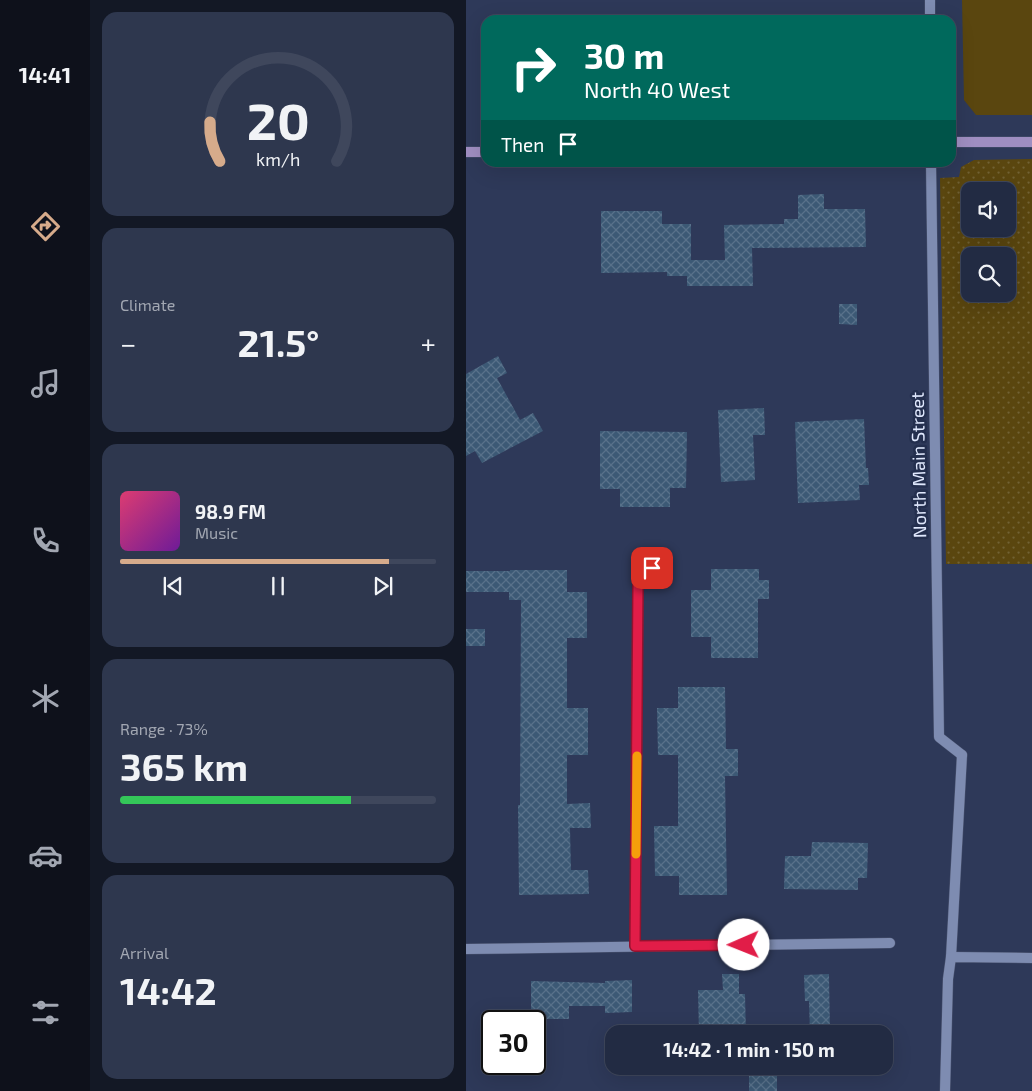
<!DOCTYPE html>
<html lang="en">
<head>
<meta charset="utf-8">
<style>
	:root { --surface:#222b43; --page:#2e374e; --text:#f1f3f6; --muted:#a2a7b2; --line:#3f475c; --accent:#d6ab8b }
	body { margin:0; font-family:"Exo 2",sans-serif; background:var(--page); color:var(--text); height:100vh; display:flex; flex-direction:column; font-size:19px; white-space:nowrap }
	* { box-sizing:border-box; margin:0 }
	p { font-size:16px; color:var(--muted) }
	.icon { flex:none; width:28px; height:28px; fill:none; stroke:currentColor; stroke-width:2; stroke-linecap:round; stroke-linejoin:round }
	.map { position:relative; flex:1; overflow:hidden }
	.sheet { display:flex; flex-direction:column; gap:12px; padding:12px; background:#131825; width:376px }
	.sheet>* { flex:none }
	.top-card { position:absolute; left:15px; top:15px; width:475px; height:152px; border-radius:15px; box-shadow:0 5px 20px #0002,0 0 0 1px var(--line); background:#00695c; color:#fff; overflow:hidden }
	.controls { position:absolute; left:495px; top:182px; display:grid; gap:10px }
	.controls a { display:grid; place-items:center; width:55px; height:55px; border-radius:10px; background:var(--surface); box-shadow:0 5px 20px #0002,0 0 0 1px var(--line); font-size:25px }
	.speed { position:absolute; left:15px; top:1010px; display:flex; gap:10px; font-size:25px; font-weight:700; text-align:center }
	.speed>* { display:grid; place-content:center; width:65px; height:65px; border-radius:50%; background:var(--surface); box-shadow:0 5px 20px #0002,0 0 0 1px var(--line); line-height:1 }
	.speed .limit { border:2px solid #111; border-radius:8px; background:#fff; color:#111 }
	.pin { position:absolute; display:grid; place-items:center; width:42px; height:42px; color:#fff; margin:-21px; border-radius:10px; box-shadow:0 2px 8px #0006 }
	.me { position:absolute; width:55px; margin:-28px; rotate:269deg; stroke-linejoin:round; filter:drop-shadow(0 0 4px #0008) }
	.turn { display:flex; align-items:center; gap:18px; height:105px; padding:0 20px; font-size:22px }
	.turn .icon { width:65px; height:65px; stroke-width:2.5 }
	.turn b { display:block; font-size:35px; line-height:42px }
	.then { display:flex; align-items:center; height:48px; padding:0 20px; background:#0003; gap:10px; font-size:19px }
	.big { font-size:38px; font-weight:700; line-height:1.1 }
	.sheet .card { flex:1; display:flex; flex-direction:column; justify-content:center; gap:8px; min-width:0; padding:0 18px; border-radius:15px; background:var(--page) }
	.sheet .dial { align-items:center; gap:0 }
	.dial svg { height:130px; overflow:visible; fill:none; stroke:var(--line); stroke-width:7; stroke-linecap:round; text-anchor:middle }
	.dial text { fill:var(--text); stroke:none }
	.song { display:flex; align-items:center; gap:15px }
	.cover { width:60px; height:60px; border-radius:8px; background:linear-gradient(135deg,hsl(340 70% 55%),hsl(280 70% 35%)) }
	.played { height:5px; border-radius:2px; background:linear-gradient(90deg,var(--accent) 85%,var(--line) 85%) }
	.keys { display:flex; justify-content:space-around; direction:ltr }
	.heat { display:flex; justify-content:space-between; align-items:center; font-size:28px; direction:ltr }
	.charge { height:8px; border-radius:4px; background:linear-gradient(90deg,#34c759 73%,var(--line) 0) }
	.trip { position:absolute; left:139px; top:1025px; width:288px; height:50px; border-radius:15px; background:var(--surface); box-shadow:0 5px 20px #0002,0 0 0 1px var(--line); font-weight:700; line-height:50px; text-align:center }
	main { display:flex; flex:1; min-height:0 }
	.tab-bar { display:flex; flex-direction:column; width:90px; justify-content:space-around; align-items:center; background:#0e111b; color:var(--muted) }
	.tab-bar .icon { width:35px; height:35px }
	.tab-bar .selected { color:var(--accent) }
	.tab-bar b { font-size:22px; color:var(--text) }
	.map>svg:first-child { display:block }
	.grass { fill:url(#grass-dots); fill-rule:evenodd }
	.green { fill:#5a460f }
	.building { fill:url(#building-cross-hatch) }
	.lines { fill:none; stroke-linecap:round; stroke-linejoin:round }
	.lane-casing { stroke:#4b5470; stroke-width:11 }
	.street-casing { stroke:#4b5470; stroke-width:11 }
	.secondary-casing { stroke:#4b5470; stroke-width:11 }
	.lane { stroke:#7e8cb1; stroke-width:10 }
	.street { stroke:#7e8cb1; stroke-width:10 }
	.secondary { stroke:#9f8ec1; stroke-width:10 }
	.route-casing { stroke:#92132f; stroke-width:12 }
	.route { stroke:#e11d48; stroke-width:9 }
	.slow { stroke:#f59e0b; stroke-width:9 }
	.labels { text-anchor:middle; stroke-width:5; stroke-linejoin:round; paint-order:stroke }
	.street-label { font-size:18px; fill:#e0e8fd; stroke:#242f4e }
</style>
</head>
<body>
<main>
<nav class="tab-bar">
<b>14:41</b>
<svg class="icon selected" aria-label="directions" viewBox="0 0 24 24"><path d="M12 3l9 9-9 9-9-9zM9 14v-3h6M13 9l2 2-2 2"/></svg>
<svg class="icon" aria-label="music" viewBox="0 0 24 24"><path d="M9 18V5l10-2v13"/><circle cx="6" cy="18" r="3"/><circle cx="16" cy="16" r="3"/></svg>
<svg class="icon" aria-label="phone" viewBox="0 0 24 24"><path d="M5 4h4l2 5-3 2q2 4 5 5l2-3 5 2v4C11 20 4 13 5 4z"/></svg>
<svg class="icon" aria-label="climate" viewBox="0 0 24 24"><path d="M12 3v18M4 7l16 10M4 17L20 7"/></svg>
<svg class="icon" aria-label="car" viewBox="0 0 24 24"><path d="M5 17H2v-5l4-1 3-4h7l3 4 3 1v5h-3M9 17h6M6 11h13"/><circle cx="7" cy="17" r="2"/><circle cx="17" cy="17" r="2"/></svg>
<svg class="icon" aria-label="filters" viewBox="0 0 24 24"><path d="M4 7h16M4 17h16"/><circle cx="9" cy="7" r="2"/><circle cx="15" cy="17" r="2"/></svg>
</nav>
<section class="sheet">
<div class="card dial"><svg viewBox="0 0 100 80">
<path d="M14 69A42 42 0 1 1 86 69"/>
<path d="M14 69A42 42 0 0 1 8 45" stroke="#d6ab8b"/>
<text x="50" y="56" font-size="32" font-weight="700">20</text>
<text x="50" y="72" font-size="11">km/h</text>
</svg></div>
<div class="card"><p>Climate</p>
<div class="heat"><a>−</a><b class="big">21.5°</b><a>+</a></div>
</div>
<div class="card">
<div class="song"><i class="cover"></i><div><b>98.9 FM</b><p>Music</p></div></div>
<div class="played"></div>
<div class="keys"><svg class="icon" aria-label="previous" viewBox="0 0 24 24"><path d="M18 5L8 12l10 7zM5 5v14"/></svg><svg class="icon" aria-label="pause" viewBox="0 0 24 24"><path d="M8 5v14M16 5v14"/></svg><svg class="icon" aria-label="next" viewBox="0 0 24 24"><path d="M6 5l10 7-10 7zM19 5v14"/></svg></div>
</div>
<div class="card"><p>Range · 73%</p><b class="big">365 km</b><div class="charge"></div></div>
<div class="card"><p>Arrival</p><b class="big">14:42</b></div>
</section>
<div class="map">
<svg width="566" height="1091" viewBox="0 0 566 1091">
	<defs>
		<pattern id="grass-dots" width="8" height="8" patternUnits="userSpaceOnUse" patternTransform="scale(1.25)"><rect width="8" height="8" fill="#5a460f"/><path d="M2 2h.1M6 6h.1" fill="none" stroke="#716133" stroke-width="1.8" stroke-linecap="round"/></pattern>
		<pattern id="building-cross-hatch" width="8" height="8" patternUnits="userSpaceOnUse" patternTransform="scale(1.25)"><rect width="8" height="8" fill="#3c5975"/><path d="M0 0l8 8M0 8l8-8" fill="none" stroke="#58718a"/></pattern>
	</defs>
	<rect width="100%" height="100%" fill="#2e3959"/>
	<path class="grass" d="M566,159V564H480L474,178L493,177L495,167L508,160ZM504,191H541V229H504ZM504,256H541V294H504Z"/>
	<polygon class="green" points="496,0 566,0 566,115 510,115 498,100"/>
	<g class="building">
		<polygon points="358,194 358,209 399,209 400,247 286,248 287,286 221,286 221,276 201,276 201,272 135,273 135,211 196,211 196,224 225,224 225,260 259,260 258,225 318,224 318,219 332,219 332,195"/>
		<polygon points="373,304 391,304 391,325 373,324"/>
		<polygon points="32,356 41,373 31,378 54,420 67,413 77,431 16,463 9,451 0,456 0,374"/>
		<polygon points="298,408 299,435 287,435 289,480 255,482 252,410"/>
		<polygon points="398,419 400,468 402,468 403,485 393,485 394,500 332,503 329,422"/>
		<polygon points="134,431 221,432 220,488 204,488 204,507 154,507 154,489 134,489"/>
		<polygon points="245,569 293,569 293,580 303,580 303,599 292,599 292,658 245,658 245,637 225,637 225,590 245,590"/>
		<polygon points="44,570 101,570 101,592 121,592 121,638 101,638 101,708 122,708 122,755 101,755 101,804 124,803 125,828 104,828 105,870 122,870 123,894 53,895 52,805 54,805 55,600 43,600 43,592 0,592 0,571 44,571"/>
		<rect x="0" y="629" width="19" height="17"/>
		<polygon points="212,687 259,687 260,749 272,749 272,776 259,776 261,895 213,895 213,876 189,876 188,826 212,826 212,755 192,755 191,708 212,708"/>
		<polygon points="346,842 402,843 401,878 392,878 392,890 318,889 319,856 345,856"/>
		<polygon points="256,974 273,974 273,994 279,994 280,1034 233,1034 232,990 257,990"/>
		<polygon points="363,974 364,1034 344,1034 343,1001 339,1001 338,975"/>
		<polygon points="166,980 166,1012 139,1013 139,1006 103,1006 103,1019 65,1019 65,981 139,983 139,981"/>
		<rect x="283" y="1066" width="28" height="25"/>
	</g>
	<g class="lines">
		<defs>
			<g id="lane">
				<polyline points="485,957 496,755"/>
				<polyline points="479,1091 482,979 485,957 566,958"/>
			</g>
			<g id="street">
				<polyline points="464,0 464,20"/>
				<polyline points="465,162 473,737 496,755"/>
				<polyline points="169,946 172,586 186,568"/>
				<polyline points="0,949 424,943"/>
			</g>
			<g id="secondary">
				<polyline points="485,142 566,142"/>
				<polyline points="0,152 20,152"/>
			</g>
		</defs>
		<use href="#lane" class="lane-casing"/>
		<use href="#street" class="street-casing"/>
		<use href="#secondary" class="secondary-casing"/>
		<use href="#lane" class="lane"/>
		<use href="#street" class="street"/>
		<use href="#secondary" class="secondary"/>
	</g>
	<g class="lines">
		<defs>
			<polyline id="route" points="186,568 172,586 169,946 278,945"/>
		</defs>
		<use href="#route" class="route-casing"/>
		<use href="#route" class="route"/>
		<polyline class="slow" points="170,854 171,756"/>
	</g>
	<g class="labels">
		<g class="street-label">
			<text transform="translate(453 465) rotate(-91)" y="6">North Main Street</text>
		</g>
	</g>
</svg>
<div class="controls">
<a><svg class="icon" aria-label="sound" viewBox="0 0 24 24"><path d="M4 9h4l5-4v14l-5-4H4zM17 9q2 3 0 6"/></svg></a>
<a><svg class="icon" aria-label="search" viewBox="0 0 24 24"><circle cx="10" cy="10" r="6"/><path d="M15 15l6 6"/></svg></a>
</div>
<div class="speed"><div class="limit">30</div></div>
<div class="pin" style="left:186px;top:568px;background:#d93025"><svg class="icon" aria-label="arrive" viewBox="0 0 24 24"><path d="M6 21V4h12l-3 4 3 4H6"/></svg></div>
<svg class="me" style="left:278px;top:945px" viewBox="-20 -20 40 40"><circle r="19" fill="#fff"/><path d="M0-13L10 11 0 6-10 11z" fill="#e11d48"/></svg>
<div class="trip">14:42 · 1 min · 150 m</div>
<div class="top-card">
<div class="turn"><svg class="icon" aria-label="right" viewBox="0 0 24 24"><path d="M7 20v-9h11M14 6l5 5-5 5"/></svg><div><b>30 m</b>North 40 West</div></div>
<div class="then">Then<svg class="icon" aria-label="arrive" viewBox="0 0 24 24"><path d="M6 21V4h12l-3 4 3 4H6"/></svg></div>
</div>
</div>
</main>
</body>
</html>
